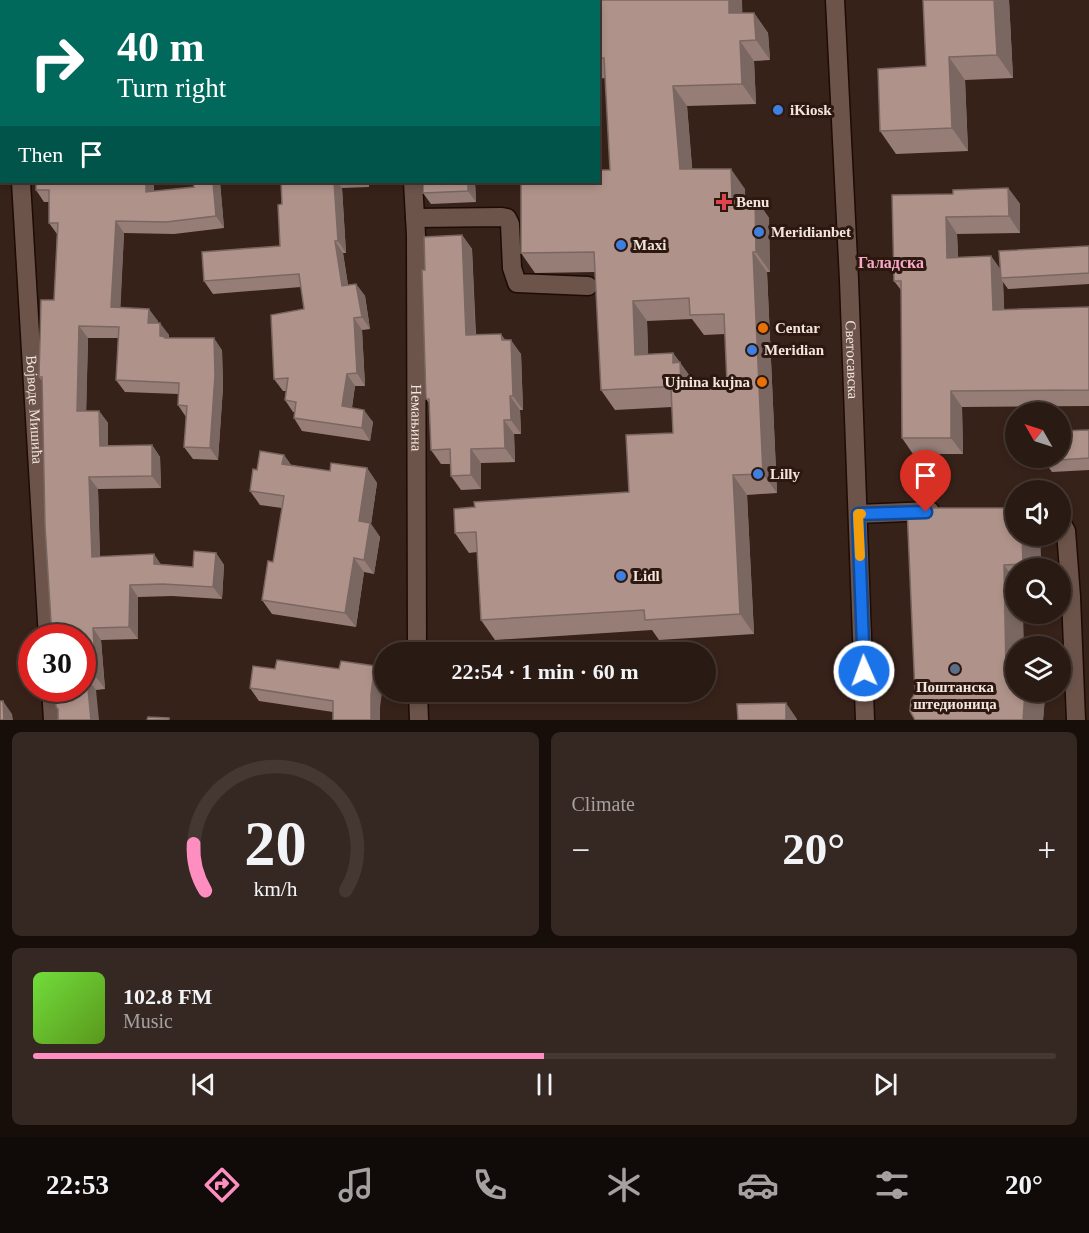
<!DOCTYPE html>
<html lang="en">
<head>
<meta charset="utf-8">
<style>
	:root { --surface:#291a13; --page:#352721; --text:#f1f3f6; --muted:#a5a1a0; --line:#453833; --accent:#fd8ebf }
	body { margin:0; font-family:"Times New Roman",serif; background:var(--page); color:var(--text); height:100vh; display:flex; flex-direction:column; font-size:22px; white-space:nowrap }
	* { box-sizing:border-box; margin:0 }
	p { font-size:20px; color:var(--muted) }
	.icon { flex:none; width:33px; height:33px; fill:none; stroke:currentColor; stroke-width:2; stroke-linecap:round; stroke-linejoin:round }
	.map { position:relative; height:720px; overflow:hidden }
	.drawer { display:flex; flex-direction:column; gap:12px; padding:12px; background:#170e0a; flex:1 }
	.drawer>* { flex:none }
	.top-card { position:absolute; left:0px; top:0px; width:600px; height:183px; box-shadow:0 3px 9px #0003,0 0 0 2px var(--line); background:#00695c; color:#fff; overflow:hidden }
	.needle { width:39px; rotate:309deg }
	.buttons { position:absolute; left:1005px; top:402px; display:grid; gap:12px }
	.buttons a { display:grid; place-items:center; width:66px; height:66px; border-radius:50%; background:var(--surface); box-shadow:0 3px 9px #0003,0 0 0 2px var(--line); font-size:30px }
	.speed { position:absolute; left:18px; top:624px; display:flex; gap:12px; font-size:30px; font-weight:700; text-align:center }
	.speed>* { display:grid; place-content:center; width:78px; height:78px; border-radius:50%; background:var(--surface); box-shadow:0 3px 9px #0003,0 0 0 2px var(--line); line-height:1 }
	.speed .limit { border:9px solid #d22; background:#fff; color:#111 }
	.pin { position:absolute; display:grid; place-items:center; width:51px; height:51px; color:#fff; margin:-62px -26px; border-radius:50% 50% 50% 0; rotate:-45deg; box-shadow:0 0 6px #0007 }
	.pin .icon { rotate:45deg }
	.me { position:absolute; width:66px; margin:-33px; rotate:358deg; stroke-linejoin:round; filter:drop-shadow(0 0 4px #0008) }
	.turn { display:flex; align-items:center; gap:21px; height:126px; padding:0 18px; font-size:27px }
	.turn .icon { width:78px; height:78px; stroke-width:2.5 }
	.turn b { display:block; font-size:42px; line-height:51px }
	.then { display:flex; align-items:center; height:57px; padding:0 18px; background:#0003; gap:12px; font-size:22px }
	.big { font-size:45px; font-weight:700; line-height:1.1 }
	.drawer .tile { flex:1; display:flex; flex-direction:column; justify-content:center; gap:9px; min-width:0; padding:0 21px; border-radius:9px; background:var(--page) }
	.drawer .dial { align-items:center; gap:0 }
	.dial svg { height:156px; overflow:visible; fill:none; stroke:var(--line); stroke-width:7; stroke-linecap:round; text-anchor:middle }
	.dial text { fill:var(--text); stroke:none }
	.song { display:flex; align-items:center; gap:18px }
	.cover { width:72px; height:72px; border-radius:9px; background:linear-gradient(135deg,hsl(100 70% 55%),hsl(90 70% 35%)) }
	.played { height:6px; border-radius:3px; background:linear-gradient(90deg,var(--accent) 50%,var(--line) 50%) }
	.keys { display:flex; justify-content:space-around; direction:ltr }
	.heat { display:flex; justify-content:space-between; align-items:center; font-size:33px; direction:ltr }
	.drawer .tiles { flex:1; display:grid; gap:12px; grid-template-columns:1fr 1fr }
	.tile:last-child { grid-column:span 2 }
	.trip { position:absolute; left:374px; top:642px; width:342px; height:60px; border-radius:30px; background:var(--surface); box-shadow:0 3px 9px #0003,0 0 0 2px var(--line); font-weight:700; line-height:60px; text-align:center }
	.tab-bar { display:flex; height:96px; justify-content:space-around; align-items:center; background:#100a08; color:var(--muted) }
	.tab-bar .icon { width:42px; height:42px }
	.tab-bar .selected { color:var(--accent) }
	.tab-bar b { font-size:27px; color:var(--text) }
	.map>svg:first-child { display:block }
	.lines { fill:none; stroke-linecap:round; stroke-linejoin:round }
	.minor-casing { stroke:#1d0b04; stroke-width:21 }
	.minor { stroke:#6c544a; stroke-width:18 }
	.wall { fill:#967e77; fill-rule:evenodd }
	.shaded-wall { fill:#7a6761 }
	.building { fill:#af938a; stroke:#7a6761; stroke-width:1.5 }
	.route-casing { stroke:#114b97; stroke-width:15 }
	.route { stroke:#1a73e8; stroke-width:10 }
	.slow { stroke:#f59e0b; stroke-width:10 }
	.shop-dot { fill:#3f7fe0; stroke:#2c180f; stroke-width:2 }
	.health-dot { fill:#e0444e; stroke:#2c180f; stroke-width:2 }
	.food-dot { fill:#e8710a; stroke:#2c180f; stroke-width:2 }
	.service-dot { fill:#5c6f8a; stroke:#2c180f; stroke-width:2 }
	.labels { text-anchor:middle; stroke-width:6; stroke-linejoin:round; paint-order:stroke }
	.poi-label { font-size:15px; font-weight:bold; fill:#f3e4de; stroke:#2c180f; text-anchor:start }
	.street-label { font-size:15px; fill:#f3e4de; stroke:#2c180f }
	.neighbourhood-label { font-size:16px; font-weight:bold; fill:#f9aaca; stroke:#2c180f }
</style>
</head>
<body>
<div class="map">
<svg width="1089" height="720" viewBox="0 0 1089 720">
	<rect width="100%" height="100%" fill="#372219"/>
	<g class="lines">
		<defs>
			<g id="minor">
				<polyline points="11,0 11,2"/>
				<polyline points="401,0 401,2"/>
				<path id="s1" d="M835,0L849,280L865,720"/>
				<path id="s2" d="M21,182L48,638"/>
				<path id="s3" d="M413,182L416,235L417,652"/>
				<polyline points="415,218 502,217 507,218 510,224 512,268 517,283 588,286"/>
				<polyline points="858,514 930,511"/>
				<polyline points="1060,520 1066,531 1071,597 1076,720"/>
				<polyline points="51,688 53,720"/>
				<polyline points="418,692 419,720"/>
			</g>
		</defs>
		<use href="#minor" class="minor-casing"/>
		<use href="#minor" class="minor"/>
	</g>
	<g class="wall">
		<polygon points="923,0 1009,0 1013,78 965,80 968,151 896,154 880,131 926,66"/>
		<path d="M598,2L742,13H754L768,33L770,60L754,61L756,104L687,106L692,169L745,189V199L755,198L769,218L770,272H767L777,493L747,495L754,634L659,640L652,630L495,640L481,620L477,552L469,553L455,533L629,492L673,433L672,407L615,410L601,390L595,272L535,273L521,253L610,170L605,78L598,79ZM692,319L704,335L725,334L727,384L694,386V382L673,353L648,354L647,321Z"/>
		<polygon points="193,182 220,182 224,228 174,234 124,233 120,308 158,321 158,323 169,335 169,338 222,350 223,387 218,460 193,459 184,447 186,417 178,405 178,394 125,392 116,380 118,338 88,338 86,411 99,411 108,423 108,445 152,445 160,457 161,488 98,489 100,557 161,564 193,567 216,553 224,565 222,599 172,596 138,597 138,639 101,640 105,689 96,690 58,711 56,707 42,381 39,377 54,300 57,234 49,223 49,202 44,202 36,190 154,191 194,187"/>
		<polygon points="281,182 369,182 369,187 342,188 346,253 343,253 348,285 356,284 365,296 370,329 362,330 365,386 355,386 352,408 373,422 370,441 302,431 294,418 294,412 293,412 285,400 286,391 283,391 274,379 304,309 301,287 213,294 204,281 280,246 282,204"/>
		<polygon points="475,182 476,202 431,204 423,193"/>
		<polygon points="1008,188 1020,204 1020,233 957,234 958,257 991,256 1000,269 1089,246 1089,284 1008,289 1003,282 1004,309 1089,307 1089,406 962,407 963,454 913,454 902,438 901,290 894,281 953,194"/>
		<polygon points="462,235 472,249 476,335 506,340 521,354 523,410 520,410 521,434 514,434 515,462 481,463 481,489 461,490 451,476 451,464 441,464 431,450 429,403 426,399 425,270"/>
		<polygon points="1089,430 1089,470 1052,472 1044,461"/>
		<polygon points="284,455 291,465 330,471 367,468 377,483 371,524 380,537 374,574 364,572 356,627 272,614 262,600 273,562 282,508 260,505 250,491 257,470"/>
		<polygon points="1016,536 1040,536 1041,568 1016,568 1016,692 1041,692 1045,697 1043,720 915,720"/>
		<polygon points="250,688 380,707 380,720 333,720 333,712 259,701"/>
	</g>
	<g class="shaded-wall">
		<rect x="479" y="0" width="11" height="2"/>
		<polygon points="729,0 742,0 743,33 729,13"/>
		<polygon points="994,0 1009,0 1013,78 997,55"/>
		<polygon points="754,13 768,33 770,60 756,40"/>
		<polygon points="740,41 754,61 756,104 742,84"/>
		<polygon points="949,57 965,80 968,151 952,128"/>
		<polygon points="673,86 687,106 694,189 680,169"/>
		<polygon points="731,169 745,189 746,219 732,199"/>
		<polygon points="146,182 154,182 154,204 146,192"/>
		<polygon points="213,182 220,182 224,228 216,216"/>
		<polygon points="334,182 337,182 342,188 346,253 338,241"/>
		<polygon points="468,182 475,182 476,202 468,191"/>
		<polygon points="1008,188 1020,204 1020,233 1009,216"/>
		<polygon points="755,198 769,218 770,272 756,252"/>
		<polygon points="946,217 957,234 959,274 947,258"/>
		<polygon points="116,221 124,233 120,319 111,307"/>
		<polygon points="462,235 472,249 476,349 466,335"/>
		<polygon points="335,241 343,253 350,298 342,286"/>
		<polygon points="753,252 767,272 777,493 763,474"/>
		<polygon points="991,256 1003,273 1001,278 1003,282 1005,326 993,310"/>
		<polygon points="356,284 365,296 370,329 362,317"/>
		<polygon points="633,301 647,321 649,375 635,355"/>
		<polygon points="149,309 158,321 157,335 148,323"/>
		<polygon points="354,318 362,330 365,386 357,373"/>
		<polygon points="160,323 169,335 168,341 160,336"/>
		<polygon points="79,326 88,338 86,423 77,411"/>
		<polygon points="501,334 511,348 511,340 521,354 523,410 513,396 502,340"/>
		<polygon points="214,338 222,350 223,387 218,460 210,448"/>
		<polygon points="673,353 694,382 695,406 681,386 673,363"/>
		<polygon points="347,374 355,386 350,419 342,406"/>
		<polygon points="951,391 962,407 963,454 951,438"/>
		<polygon points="510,396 520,410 521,434 511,420"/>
		<polygon points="364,410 373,422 370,441 362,428"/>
		<polygon points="99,411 108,423 108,458 100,446"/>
		<polygon points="504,420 514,434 515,462 505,448"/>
		<polygon points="152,445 160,457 161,488 152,476"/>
		<polygon points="471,449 481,463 481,489 471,475"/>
		<polygon points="284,455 294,469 282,464"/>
		<polygon points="367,468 377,483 371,524 380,537 374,574 364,560 359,521"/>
		<polygon points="733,475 747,495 754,634 740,614"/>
		<polygon points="89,477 98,489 100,569 92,557"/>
		<polygon points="1022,536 1040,536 1041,568 1026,568 1023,564"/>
		<polygon points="216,553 224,565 222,599 213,587"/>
		<polygon points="154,554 162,566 154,564"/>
		<polygon points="354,558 364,572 356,627 345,613"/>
		<polygon points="1004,565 1016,581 1016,614 1023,614 1024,646 1016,646 1016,684 1006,671"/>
		<polygon points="130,585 138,597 138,639 129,627"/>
		<polygon points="93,628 101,640 105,689 96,677"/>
		<polygon points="375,666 384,678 380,707 380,720 371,720 371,694"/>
		<polygon points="87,678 96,690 99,720 91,720"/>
		<polygon points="1020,692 1041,692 1045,697 1043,720 1023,720"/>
		<polygon points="3,701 12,714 13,720 4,720"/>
		<polygon points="786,703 797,719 797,720 786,720"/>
	</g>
	<g class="building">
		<rect x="26" y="0" width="41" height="2"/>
		<rect x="430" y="0" width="49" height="2"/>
		<polygon points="551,0 729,0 729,13 754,13 756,40 740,41 742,84 673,86 680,169 731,169 732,199 755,198 756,252 753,252 763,474 733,475 740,614 645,620 644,610 481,620 476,532 455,533 454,509 475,507 474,502 629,492 626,435 673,433 671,387 727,384 724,314 690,315 689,298 633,301 635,355 673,353 673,363 680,362 681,386 601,390 594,252 521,253 521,182 598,182 598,170 610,170 604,58 598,58 598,2 551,2"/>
		<polygon points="923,0 994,0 997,55 949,57 952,128 880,131 878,69 926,66"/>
		<polygon points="36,182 146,182 146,192 194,187 193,182 213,182 216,216 166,222 116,221 111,307 149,309 148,323 160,323 160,336 165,337 165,338 214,338 215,375 210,448 184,447 187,406 178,405 179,383 116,380 119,327 79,326 77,411 99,411 100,446 152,445 152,476 89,477 92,557 154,554 154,564 193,567 194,551 216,553 213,587 163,584 130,585 129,627 93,628 96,677 87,678 91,720 58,720 58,709 56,707 55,688 82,688 82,638 52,638 45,526 42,377 39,377 41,300 54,300 58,223 49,223 49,190 36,190"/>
		<polygon points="281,182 334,182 338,241 335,241 342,286 356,284 362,317 354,318 357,373 347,374 342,406 364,410 362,428 294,418 296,402 285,400 288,378 274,379 271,315 304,309 299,274 204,281 202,252 280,246 278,205 282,204"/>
		<polygon points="423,182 468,182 468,191 423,193"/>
		<polygon points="1008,188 1009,216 946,217 947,258 991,256 993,310 1089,307 1089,390 951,391 951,438 902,438 901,281 894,281 892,195 953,194 953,190"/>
		<polygon points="462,235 466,335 501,334 502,340 511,340 513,396 510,396 511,420 504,420 505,448 471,449 471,475 451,476 450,449 431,450 429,399 426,399 422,270 425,270 424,237"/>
		<polygon points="1089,246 1089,273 1001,278 999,251"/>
		<polygon points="1089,430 1089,458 1044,461 1044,458 1060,458 1060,431"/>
		<polygon points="260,451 284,455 282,464 330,471 331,463 367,468 359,521 370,523 364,560 354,558 345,613 262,600 268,561 273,562 284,496 250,491 253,469 257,470"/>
		<polygon points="907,508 1016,508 1016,536 1022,536 1023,564 1004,565 1006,671 1016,671 1016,692 1025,692 1023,720 915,720 910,711 911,700 915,693"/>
		<polygon points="277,660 339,669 341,661 375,666 371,694 371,720 333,720 333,701 250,688 253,666 275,669"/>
		<polygon points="0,701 3,701 4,720 0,720"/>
		<polygon points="786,703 786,720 738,720 737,704"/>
		<polygon points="148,717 169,718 169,720 147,720"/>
	</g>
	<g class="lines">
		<defs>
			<polyline id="route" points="864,671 858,514 926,512"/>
		</defs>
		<use href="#route" class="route-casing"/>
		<use href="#route" class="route"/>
		<polyline class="slow" points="860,556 858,514 861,514"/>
	</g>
	<g class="shop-dot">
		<circle cx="778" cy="110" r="6"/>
		<circle cx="759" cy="232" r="6"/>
		<circle cx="621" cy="245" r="6"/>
		<circle cx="752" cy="350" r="6"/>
		<circle cx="758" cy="474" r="6"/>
		<circle cx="621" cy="576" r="6"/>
	</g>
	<path class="health-dot" d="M721 193h6v6h6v6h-6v6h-6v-6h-6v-6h6z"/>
	<g class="food-dot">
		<circle cx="763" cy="328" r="6"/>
		<circle cx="762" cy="382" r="6"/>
	</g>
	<circle class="service-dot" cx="955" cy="669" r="6"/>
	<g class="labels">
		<g class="poi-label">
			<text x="790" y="115">iKiosk</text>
			<text x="736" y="207">Benu</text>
			<text x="771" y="237">Meridianbet</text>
			<text x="633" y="250">Maxi</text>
			<text x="775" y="333">Centar</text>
			<text x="764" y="355">Meridian</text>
			<text x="750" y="387" text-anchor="end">Ujnina kujna</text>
			<text x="770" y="479">Lilly</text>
			<text x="633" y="581">Lidl</text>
			<text x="955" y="692" text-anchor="middle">Поштанска<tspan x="955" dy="17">штедионица</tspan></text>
		</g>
		<g class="street-label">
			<text dy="5" stroke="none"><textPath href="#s1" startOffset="360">Светосавска</textPath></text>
			<text dy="5" stroke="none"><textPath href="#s2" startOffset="228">Војводе Мишића</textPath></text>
			<text dy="5" stroke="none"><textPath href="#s3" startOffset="236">Немањина</textPath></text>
		</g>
		<g class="neighbourhood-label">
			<text x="891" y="268">Галадска</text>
		</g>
	</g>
</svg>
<div class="buttons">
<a><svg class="needle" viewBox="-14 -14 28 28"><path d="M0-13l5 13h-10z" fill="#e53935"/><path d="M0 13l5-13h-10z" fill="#a5a1a0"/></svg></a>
<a><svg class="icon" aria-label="sound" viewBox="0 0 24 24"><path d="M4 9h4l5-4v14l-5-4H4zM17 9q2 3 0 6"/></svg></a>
<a><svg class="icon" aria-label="search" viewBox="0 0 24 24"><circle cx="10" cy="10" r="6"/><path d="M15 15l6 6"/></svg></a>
<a><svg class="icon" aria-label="layers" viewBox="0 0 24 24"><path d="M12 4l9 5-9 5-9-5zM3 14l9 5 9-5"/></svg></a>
</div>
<div class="speed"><div class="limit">30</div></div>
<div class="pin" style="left:926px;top:512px;background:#d93025"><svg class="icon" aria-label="arrive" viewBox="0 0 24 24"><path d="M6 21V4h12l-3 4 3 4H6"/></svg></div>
<svg class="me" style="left:864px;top:671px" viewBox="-20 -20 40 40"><circle r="17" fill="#1a73e8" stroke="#fff" stroke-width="3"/><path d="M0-11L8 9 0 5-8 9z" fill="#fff"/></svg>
<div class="trip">22:54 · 1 min · 60 m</div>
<div class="top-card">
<div class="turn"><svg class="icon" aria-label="right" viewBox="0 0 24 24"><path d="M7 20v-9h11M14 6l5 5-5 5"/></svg><div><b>40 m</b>Turn right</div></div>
<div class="then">Then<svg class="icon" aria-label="arrive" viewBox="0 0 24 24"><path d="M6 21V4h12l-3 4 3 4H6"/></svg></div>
</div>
</div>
<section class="drawer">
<div class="tiles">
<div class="tile dial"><svg viewBox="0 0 100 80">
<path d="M14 69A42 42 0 1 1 86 69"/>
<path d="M14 69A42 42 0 0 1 8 45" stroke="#fd8ebf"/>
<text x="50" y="56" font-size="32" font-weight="700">20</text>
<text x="50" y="72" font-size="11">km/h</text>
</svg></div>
<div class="tile"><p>Climate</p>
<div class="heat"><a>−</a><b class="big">20°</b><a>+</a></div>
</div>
<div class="tile">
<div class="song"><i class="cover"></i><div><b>102.8 FM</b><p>Music</p></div></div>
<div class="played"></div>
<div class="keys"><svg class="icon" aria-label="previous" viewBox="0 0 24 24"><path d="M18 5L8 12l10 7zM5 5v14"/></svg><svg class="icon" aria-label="pause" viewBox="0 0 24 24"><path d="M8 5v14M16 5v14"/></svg><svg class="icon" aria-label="next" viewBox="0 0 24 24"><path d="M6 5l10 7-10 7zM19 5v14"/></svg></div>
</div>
</div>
</section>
<nav class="tab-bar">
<b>22:53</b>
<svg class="icon selected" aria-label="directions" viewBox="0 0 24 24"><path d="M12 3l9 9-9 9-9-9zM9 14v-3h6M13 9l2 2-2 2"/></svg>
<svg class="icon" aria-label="music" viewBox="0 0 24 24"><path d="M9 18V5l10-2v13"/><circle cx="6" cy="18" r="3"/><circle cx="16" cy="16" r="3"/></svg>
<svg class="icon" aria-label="phone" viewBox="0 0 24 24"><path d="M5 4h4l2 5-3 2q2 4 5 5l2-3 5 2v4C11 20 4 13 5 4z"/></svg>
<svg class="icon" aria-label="climate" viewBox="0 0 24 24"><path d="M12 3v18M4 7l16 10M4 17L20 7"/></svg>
<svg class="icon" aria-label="car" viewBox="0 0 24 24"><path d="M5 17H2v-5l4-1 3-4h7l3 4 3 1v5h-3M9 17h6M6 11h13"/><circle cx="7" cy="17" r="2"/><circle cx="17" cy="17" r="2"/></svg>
<svg class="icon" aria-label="filters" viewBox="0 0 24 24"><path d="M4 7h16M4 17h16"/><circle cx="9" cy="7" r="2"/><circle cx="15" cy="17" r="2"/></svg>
<b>20°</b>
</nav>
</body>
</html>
